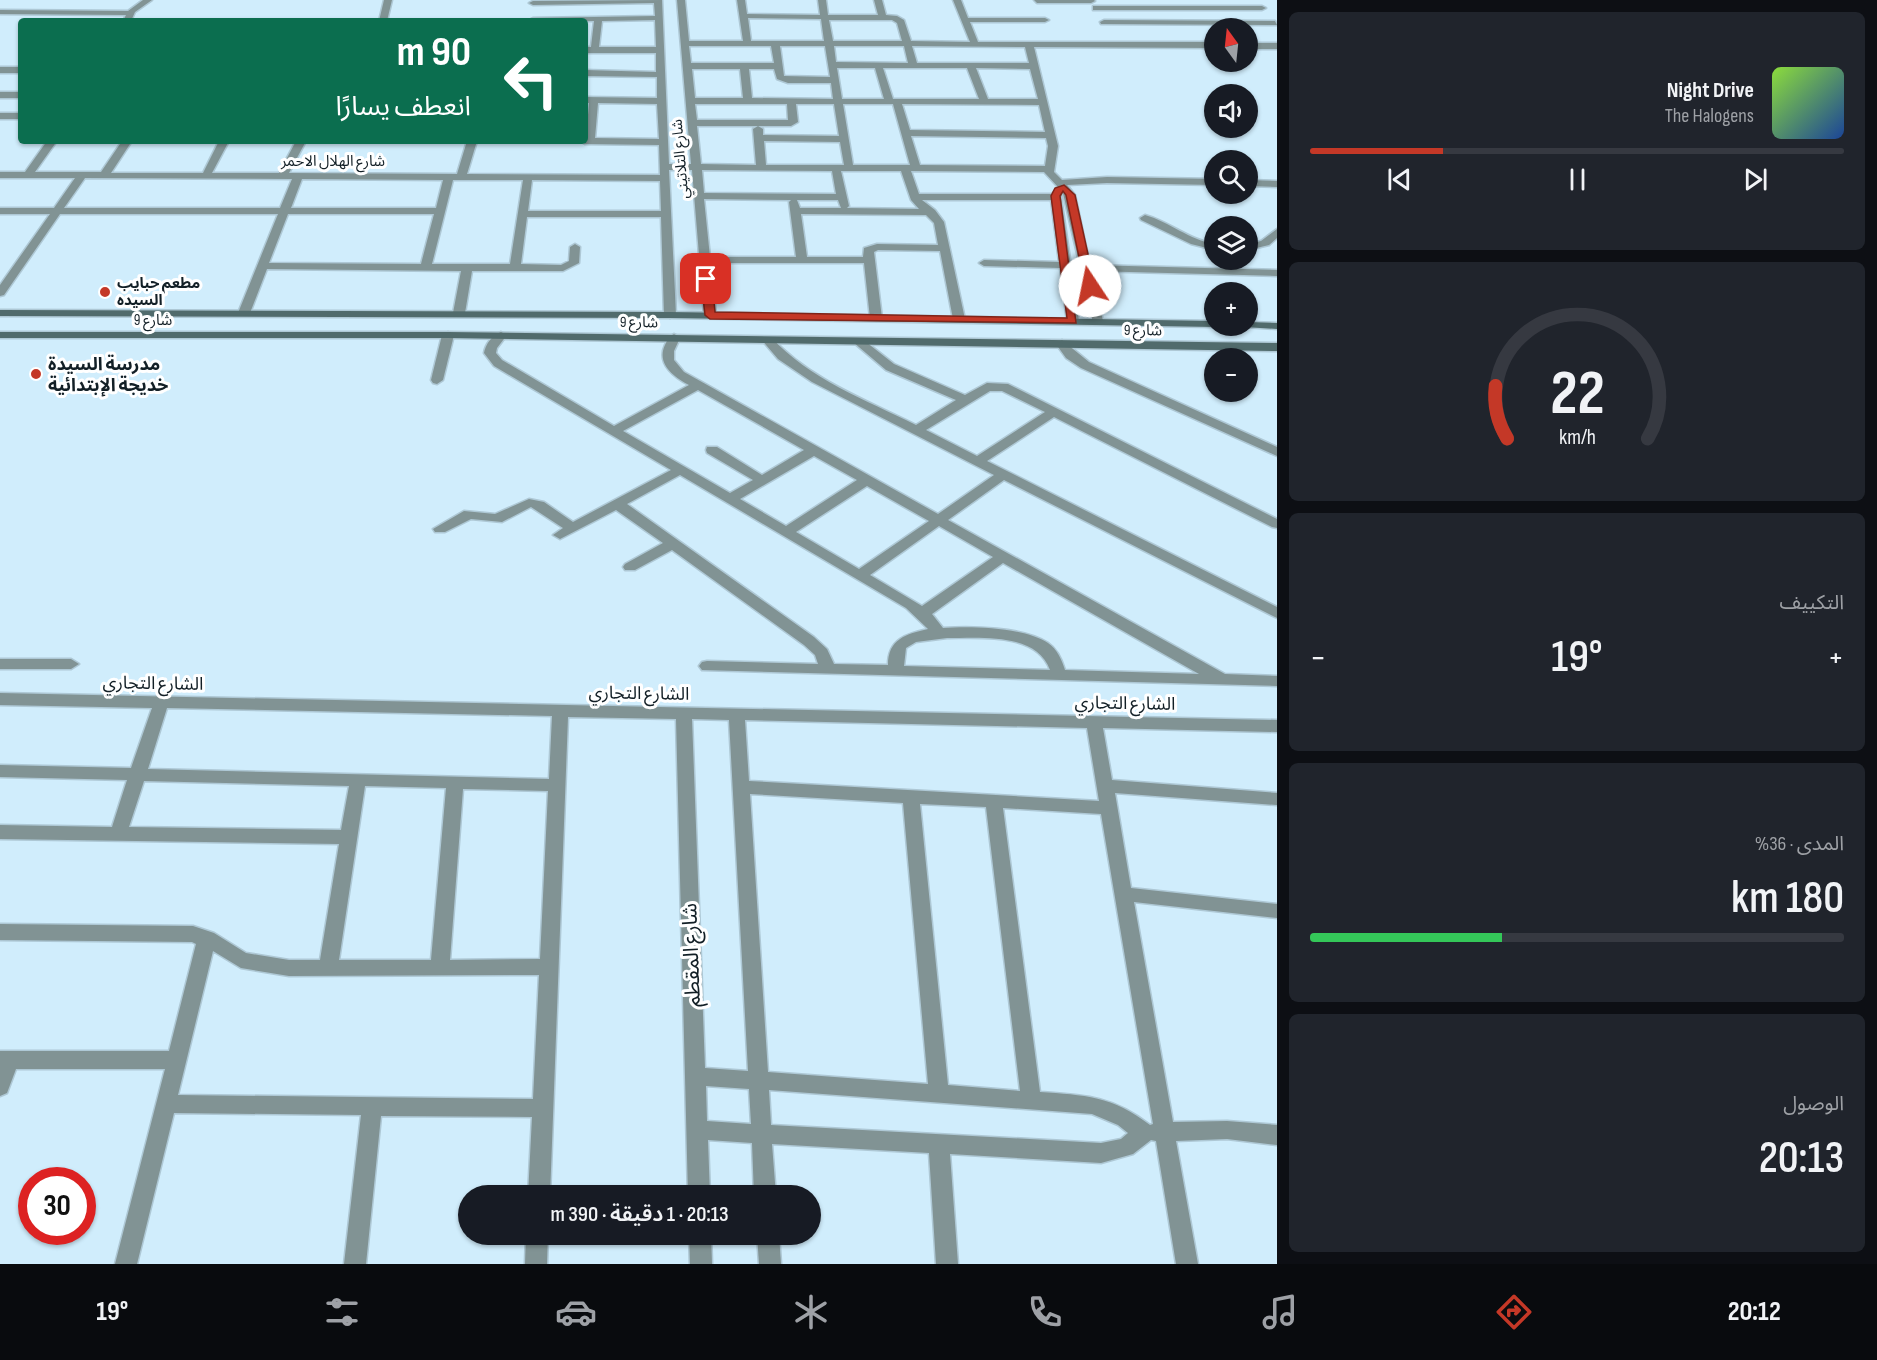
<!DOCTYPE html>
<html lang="ar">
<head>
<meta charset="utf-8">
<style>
	:root { --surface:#171b24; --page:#20242c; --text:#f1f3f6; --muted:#9ea1a6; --line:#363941; --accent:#c43827 }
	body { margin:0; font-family:"Sofia Sans Condensed","Noto Sans Arabic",sans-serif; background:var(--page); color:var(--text); direction:rtl; height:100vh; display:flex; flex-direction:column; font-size:22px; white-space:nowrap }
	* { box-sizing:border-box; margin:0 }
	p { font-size:20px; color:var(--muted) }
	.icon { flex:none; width:33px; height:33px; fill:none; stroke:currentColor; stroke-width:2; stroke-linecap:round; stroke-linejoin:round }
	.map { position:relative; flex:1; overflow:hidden; direction:ltr }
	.drawer { display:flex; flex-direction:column; gap:12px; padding:12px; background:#0d0f14; width:600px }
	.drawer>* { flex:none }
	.guide { position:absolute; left:18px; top:18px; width:570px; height:126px; border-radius:6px; box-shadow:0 2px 4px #0004; direction:rtl; background:#0b6e4f; color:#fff; overflow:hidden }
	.needle { width:39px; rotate:345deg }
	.buttons { position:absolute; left:1204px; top:18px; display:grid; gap:12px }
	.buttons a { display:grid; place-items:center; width:54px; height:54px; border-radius:50%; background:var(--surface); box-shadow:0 2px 4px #0004; font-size:30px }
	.speed { position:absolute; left:18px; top:1167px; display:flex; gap:12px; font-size:30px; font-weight:700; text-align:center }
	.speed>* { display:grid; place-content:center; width:78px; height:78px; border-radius:50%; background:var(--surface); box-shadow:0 2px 4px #0004; line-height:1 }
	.speed .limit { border:9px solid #d22; background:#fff; color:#111 }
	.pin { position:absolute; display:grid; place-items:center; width:51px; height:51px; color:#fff; margin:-26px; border-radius:12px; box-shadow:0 3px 9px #0006 }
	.me { position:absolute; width:66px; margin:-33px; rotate:349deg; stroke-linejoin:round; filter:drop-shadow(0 0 4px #0008) }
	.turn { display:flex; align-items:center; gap:21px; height:126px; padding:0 18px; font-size:27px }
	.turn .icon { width:78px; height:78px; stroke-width:2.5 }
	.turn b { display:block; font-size:42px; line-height:51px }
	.big { font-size:45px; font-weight:600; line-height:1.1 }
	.drawer .widget { flex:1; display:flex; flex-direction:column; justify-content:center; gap:9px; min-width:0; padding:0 21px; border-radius:9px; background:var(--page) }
	.drawer .dial { align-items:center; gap:0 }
	.dial svg { height:156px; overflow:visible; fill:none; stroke:var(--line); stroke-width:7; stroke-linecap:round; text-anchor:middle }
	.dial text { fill:var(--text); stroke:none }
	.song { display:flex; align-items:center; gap:18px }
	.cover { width:72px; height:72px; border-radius:9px; background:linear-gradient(135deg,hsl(90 70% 55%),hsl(220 70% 35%)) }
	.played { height:6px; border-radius:3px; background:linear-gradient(90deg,var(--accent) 25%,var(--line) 25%) }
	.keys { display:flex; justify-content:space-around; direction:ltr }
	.heat { display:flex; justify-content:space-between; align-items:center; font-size:33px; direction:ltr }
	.charge { height:9px; border-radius:4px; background:linear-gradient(90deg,#34c759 36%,var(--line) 0) }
	.trip { position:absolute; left:458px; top:1185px; width:363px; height:60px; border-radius:30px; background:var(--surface); box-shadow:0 2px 4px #0004; font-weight:600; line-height:60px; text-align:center; direction:rtl }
	.menu { display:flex; height:96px; justify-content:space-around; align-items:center; background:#090b0e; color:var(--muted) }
	.menu .icon { width:42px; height:42px }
	.menu .on { color:var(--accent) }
	.menu b { font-size:27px; color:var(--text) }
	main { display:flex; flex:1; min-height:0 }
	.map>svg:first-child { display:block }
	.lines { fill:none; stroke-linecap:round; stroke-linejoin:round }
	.minor-casing { stroke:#aec8d5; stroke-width:3 }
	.secondary-casing { stroke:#aec8d5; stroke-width:3 }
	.minor { fill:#819394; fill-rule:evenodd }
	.secondary { fill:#516b6c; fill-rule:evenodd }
	.route { fill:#c43827; stroke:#7f2419; stroke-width:1.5 }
	.poi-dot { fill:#c43827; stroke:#fff; stroke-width:2 }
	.labels { text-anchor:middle; stroke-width:6; stroke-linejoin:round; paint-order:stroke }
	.far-street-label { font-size:15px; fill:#121f26; stroke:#fff }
	.far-poi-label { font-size:15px; font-weight:bold; fill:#121f26; stroke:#fff; text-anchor:start }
	.poi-label { font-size:18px; font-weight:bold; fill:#121f26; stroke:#fff; text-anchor:start }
	.street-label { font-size:18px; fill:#121f26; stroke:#fff }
	.near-street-label { font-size:21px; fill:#121f26; stroke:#fff }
</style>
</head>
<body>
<main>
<section class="drawer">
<div class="widget">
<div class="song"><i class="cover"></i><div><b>Night Drive</b><p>The Halogens</p></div></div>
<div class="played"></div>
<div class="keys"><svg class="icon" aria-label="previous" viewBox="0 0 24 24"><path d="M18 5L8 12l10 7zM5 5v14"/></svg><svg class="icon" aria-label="pause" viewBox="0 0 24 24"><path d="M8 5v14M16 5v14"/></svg><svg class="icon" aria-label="next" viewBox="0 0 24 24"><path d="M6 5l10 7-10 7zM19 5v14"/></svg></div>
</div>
<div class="widget dial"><svg viewBox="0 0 100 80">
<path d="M14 69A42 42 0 1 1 86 69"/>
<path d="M14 69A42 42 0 0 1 8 42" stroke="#c43827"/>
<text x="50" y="56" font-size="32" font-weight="700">22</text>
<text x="50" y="72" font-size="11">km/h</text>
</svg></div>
<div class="widget"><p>التكييف</p>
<div class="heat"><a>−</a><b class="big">19°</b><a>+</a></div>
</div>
<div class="widget"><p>المدى · 36%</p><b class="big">180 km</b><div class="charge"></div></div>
<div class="widget"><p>الوصول</p><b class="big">20:13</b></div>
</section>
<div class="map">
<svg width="1277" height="1264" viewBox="0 0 1277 1264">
	<rect width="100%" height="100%" fill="#d0edfc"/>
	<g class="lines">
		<defs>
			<g id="minor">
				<polygon points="143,0 152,0 135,12 131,21 123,21 126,15 0,14 0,10 128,11"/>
				<polygon points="384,0 392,0 387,21 379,21"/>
				<path d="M662,0L669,164H691L677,0H685L689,41H743L737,0H745L747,14L820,15L818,0H826L828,15H878L874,0H882L886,15L897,16L904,20L911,41L970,42L953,0H961L968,18H1045L1049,20L1045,22H970L978,42H1215V48L1034,47L1058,146L1054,172L1062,180L1107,177L1215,179V185L1107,183L1067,185L1075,195L1090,265L1277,270V276L1092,271L1103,321L1097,324L1093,323L1063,193L1061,197L1079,321L1073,324L1067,321L1060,268L984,266L979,263L984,260L1059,262L1051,200H922L935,210L944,222L965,319L963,321L959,322L953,319L940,251L878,250L874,252L882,318L880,320L876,321L870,318L864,263H711L716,315L710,318L704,315L692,170H669L676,315L670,318L664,315L661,217H527L521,264L561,265L569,261L570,247L575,244L580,247L579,263L563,271H472L465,313L459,316L453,313L461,271L267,269L250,313L244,316L240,315L238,313L278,214H60L4,295L0,296V285L50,214H0V208H54L75,178H0V172H25L47,141H57L35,172H101L122,141H132L111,173H203L219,141H229L212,173H279L296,141H306L289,173L457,174L467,141H477L467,174L660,175L659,145L585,144L580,141H585L586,138L589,103H585V97L657,98V77L585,76V70L656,72V53H585V47H591L594,21L529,20L533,18L655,16L654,3L533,5L529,3L533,1ZM748,18L821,19L824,41H751ZM655,20L656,47H599L602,21ZM829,20H892L897,23L902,41H833ZM689,46H771L774,63H691ZM780,46H825L830,77L784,76ZM834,46H904L908,63L836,62ZM912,46L1025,47L1029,63H917ZM837,68H875L884,99H842ZM883,68H967L979,99H893ZM976,68L1030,69L1038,99H988ZM692,69H740L743,98H695ZM749,69H774L777,79L788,83H831L833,99L752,98ZM598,103L657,104L659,139L595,138ZM695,104H787L788,120H697ZM796,104H834L839,136L763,135V129L758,126L753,129L756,165L701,164L697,126H791L798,122ZM843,104H893L910,165H853ZM902,104L1039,105L1045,132L910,130ZM911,136L1046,138L1048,146L1045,166L920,165ZM764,141L840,142L844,165H766ZM702,170L832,171L836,194L704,193ZM841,171H901L911,200L919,209L847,208L849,206ZM911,171L1044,172L1058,187L1052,194H919ZM85,178L292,179L280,208H64ZM302,179L443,180L436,208H291ZM453,180H523L510,264H432ZM532,180L660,181L661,211H528ZM704,199L791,200L789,202L796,257H710ZM797,200H838L841,208H800ZM288,214H434L421,264L269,263ZM801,214L926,215L934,223L938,245L877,244L864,248L863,257H807Z"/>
				<polygon points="1034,0 1094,0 1095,1 1091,3 1037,3"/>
				<polygon points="1096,6 1262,6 1266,8 1262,10 1093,10 1093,6"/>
				<polygon points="1104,20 1275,21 1277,25 1101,24 1100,22"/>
				<rect x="1248" y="43" width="29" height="6"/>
				<rect x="0" y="67" width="21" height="6"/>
				<rect x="0" y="92" width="21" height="6"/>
				<rect x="0" y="113" width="21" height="6"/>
				<polygon points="1248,180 1277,181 1277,187 1248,186"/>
				<path d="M1145,215C1170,222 1189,240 1215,244V250L1191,244L1141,220L1140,218Z"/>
				<polygon points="1277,229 1277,238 1269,245 1248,250 1248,244 1261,241"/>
				<polygon points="448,332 454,335 443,380 437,384 433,383 431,380 442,335"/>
				<path d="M501,332L507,335L497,348L496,353L502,360L614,426L689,385C674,377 656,364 665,345C668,339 668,337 674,334L678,336L680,338L674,351V360L684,372L938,514L994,475L812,382L778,359L761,339L763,337H771C809,379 866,400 916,425L956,400L886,370L853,342V338H861L894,364L965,395L987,383L1008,384L1277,519V528L1272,527L1054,417L987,461L1277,607V618L1004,480L948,520L1225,674L1277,676V686L702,670L699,666L702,662L707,661L818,664L815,655L804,645L672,550L635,570H625L623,567L625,564L663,543L616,510L560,539L553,535L563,528L531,507L502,522L471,519L445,532H435L433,529L464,511L495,514L529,499L544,502L573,522L671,470L494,366L484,353C485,345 493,334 501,332ZM698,390L804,450L762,475L717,447H707L706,450L707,453L753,480L730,493L623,431ZM990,391H1002L1045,412L977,456L926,430ZM814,456L857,480L786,526L740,499ZM680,475L906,608L928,629C906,634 888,639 888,665L834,664L827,649L814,637L627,504ZM867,486L929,521L859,569L796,532ZM939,526L993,557L922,606L870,575ZM1003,563L1199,674L1065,670C1062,660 1057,649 1048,643C1024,627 971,626 943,628L932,614ZM947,638C979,638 1037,632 1050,670L904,666L906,648L916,642Z"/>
				<polygon points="1062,340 1089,362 1277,447 1277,456 1081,368 1066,358 1056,344"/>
				<polygon points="0,659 71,659 79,664 71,669 0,669"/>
				<path d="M0,693L1277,720V732L1103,728L1112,780L1277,793V805L1115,793L1131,888L1277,904V918L1134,902L1173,1122L1227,1121L1277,1125V1145L1227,1139L1176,1141L1198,1264H1176L1156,1141L1151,1140L1133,1154L1101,1163L950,1154L958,1264H936L929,1153L772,1144L776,1196H754L752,1143L708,1140L710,1196H688L676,719L568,717L550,1196H528L532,1117L381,1116L366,1264H344L361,1115L174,1113L137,1264H115L165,1069H16L7,1093L0,1096V1051H169L196,944L192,942L0,940V924L193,926L214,933L246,953L289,960H320L339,844L0,839V825L112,827L127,780L0,777V765L131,768L152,708L0,705ZM167,708L552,716L549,779L148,769ZM692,719L729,720L748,1071L705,1068ZM745,720L1087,728L1099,801L749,781ZM144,781L349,786L341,830L129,827ZM365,786L446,788L431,960H339ZM463,789L548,791L540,959L450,960ZM750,794L903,803L928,1084L768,1072ZM920,804L986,807L1020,1091L948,1085ZM1003,808L1101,814L1153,1124L1150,1125C1113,1096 1084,1095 1040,1092ZM213,951L241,968L289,976L539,975L533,1099L178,1095ZM706,1086L749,1089L751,1124L707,1121ZM769,1090L1092,1114L1118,1125L1128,1133L1121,1139L1101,1143L771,1125Z"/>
				<polygon points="526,1234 548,1234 547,1264 525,1264"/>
				<polygon points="689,1234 711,1234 712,1264 690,1264"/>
				<polygon points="757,1234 779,1234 781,1264 759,1264"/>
			</g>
			<g id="secondary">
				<polygon points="0,310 670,312 1215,321 1215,326 1220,326 1215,327 670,318 0,316"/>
				<polygon points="1248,322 1277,323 1277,329 1244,327 1243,326 1248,326"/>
				<polygon points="0,332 448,332 1277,343 1277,351 448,338 0,338"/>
			</g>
		</defs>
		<use href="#minor" class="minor-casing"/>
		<use href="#secondary" class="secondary-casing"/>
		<use href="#minor" class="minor"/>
		<use href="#secondary" class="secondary"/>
	</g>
	<polygon class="route" points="1064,185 1075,195 1095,286 1090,289 1085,286 1066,195 1063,191 1060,196 1076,323 710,319 705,315 701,279 706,276 712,279 715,312 1067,318 1051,196 1055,188"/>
	<g class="poi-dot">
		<circle cx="105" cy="292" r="6"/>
		<circle cx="36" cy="374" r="6"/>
	</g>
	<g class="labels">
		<g class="far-street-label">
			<text transform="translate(680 159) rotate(-95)" y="5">شارع التلاتيني</text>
			<text x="333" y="166">شارع الهلال الاحمر</text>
			<text x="153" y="325">شارع 9</text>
			<text transform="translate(639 322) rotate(1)" y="5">شارع 9</text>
			<text transform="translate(1143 330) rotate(1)" y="5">شارع 9</text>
		</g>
		<g class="far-poi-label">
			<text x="117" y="288">مطعم حبايب<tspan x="117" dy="17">السيده</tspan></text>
		</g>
		<g class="poi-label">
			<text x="48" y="370">مدرسة السيدة<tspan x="48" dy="21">خديجة الإبتدائية</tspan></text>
		</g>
		<g class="street-label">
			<text transform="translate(153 683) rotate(1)" y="6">الشارع التجاري</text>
			<text transform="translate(639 693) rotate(1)" y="6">الشارع التجاري</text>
			<text transform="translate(1125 703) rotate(1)" y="6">الشارع التجاري</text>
		</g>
		<g class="near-street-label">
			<text transform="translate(691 955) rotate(-92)" y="7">شارع المقطم</text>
		</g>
	</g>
</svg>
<div class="buttons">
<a><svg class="needle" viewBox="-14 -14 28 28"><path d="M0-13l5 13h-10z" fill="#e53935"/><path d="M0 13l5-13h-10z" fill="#9ea1a6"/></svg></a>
<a><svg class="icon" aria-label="sound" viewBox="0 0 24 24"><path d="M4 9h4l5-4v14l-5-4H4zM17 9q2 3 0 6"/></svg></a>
<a><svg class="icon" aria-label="search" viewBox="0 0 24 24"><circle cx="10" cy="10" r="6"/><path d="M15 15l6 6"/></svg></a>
<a><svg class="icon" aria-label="layers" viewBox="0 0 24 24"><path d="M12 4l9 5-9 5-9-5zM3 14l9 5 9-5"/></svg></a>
<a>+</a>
<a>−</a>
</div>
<div class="speed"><div class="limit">30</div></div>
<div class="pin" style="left:706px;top:279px;background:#d93025"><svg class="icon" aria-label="arrive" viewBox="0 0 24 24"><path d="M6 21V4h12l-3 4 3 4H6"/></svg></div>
<svg class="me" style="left:1090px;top:286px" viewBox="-20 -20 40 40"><circle r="19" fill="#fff"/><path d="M0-13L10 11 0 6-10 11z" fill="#c43827"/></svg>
<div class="trip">20:13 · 1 دقيقة · 390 m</div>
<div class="guide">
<div class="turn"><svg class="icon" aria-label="left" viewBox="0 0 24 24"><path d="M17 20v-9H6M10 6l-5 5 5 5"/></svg><div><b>90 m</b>انعطف يسارًا</div></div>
</div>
</div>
</main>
<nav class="menu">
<b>20:12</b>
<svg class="icon on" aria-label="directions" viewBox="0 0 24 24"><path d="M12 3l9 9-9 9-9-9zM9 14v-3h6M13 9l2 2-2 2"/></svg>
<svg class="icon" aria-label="music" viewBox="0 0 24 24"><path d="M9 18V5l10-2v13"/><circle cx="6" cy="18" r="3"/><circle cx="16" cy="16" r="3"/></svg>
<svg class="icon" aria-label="phone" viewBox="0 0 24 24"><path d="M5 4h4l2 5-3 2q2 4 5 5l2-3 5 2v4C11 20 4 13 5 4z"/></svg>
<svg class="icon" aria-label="climate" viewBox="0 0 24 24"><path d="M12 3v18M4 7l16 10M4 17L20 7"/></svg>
<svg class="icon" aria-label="car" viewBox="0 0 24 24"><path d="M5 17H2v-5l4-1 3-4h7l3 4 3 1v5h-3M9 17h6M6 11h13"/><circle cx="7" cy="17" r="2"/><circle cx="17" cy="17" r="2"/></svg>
<svg class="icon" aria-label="filters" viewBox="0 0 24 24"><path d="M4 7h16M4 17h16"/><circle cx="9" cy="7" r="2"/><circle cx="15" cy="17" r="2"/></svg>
<b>19°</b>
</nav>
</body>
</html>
